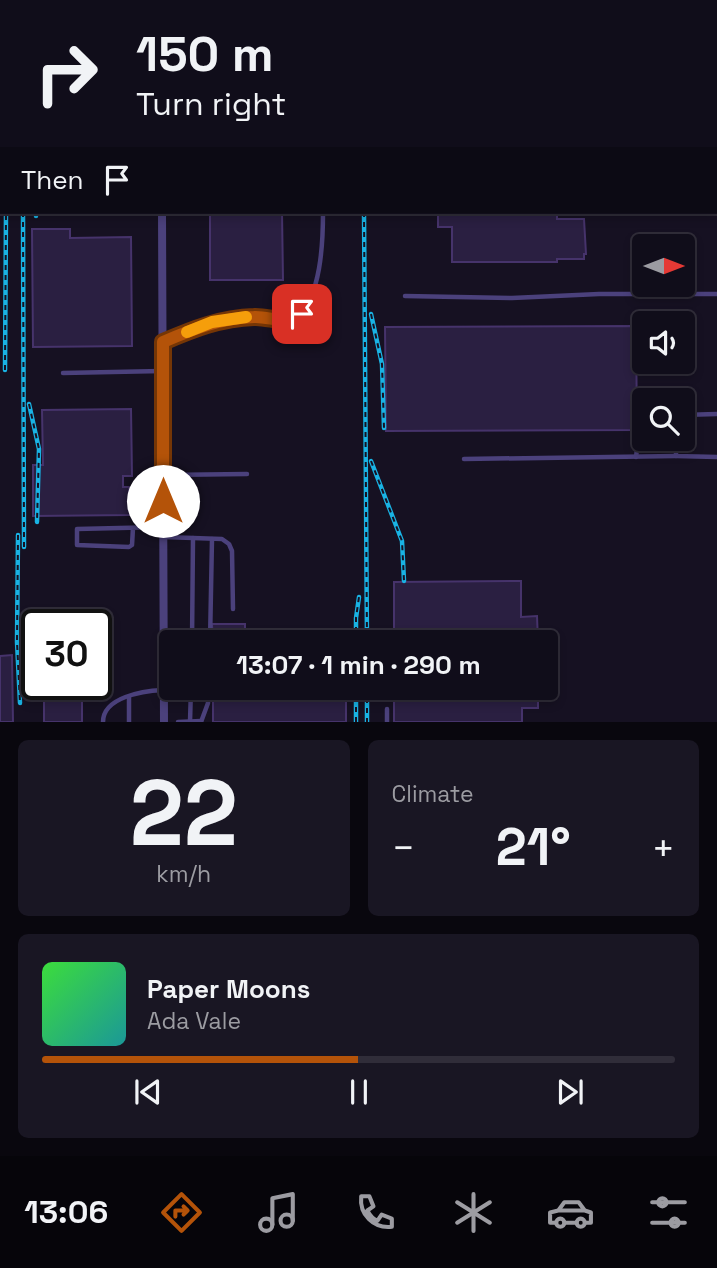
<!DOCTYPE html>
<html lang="en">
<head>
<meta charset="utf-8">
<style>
	:root { --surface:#100d1a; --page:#191623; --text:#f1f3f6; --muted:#9c9ca2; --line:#302d39; --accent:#b45309 }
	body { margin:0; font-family:"Space Grotesk",sans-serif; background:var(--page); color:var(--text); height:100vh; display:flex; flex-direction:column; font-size:26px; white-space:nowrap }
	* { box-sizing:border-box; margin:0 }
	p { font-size:23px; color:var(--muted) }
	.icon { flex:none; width:38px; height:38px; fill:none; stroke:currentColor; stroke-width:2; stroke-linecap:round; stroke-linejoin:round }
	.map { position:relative; height:722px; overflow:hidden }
	.details { display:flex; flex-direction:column; gap:18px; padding:18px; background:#09070e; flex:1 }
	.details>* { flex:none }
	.top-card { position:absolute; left:0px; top:0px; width:718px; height:214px; box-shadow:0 4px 10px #0003,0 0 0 2px var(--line); background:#100d1a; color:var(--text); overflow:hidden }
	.needle { width:46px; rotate:90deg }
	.fabs { position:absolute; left:632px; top:234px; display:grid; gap:14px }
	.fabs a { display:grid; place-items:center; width:63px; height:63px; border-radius:7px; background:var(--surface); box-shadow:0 4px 10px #0003,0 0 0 2px var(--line); font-size:35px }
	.speed { position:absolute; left:21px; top:609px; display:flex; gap:14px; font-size:35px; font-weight:700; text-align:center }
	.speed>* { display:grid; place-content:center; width:91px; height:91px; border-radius:50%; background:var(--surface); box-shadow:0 4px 10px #0003,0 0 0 2px var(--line); line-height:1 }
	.speed .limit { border:4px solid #111; border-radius:10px; background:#fff; color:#111 }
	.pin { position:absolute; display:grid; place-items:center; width:60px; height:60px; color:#fff; margin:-30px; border-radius:14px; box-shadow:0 4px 10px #0006 }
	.me { position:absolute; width:77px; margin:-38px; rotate:0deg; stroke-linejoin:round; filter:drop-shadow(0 0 5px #0008) }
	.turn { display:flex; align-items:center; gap:24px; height:147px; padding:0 21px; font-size:32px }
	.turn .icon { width:91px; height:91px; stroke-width:2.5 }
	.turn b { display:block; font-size:49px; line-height:60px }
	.then { display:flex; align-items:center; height:66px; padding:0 21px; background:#0003; gap:14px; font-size:26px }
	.big { font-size:52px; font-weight:700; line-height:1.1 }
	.details .card { flex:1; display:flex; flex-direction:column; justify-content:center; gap:10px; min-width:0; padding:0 24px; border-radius:10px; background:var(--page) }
	.details .dial { align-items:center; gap:0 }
	.dial b { font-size:91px; line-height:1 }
	.song { display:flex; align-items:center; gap:21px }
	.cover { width:84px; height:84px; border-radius:10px; background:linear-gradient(135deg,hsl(120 70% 55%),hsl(180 70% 35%)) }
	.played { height:7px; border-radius:4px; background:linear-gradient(90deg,var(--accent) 50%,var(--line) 50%) }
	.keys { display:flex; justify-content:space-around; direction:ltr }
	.heat { display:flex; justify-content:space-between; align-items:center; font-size:38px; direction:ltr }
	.details .tiles { flex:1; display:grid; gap:18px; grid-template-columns:1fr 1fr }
	.card:last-child { grid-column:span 2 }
	.trip { position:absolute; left:159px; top:630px; width:399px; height:70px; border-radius:7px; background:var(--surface); box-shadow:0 4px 10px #0003,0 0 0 2px var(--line); font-weight:700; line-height:70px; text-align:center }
	.dock { display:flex; height:112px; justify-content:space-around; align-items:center; background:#06050a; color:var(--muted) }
	.dock .icon { width:49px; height:49px }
	.dock .selected { color:var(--accent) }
	.dock b { font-size:32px; color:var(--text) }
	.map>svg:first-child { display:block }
	.building { fill:#2a1f41; stroke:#46336b; stroke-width:2 }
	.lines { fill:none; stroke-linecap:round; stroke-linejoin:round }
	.lane { stroke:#4b417c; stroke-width:4.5 }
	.street { stroke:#4b417c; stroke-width:8 }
	.rail-casing { stroke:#19b3e4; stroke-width:4.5 }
	.rail { stroke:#161122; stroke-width:2; stroke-dasharray:5; stroke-linecap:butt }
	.route-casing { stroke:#753606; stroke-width:18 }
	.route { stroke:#b45309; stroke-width:12 }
	.slow { stroke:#f59e0b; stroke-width:12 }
</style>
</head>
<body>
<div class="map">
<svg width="717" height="722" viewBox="0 0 717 722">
	<rect width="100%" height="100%" fill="#161122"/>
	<g class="building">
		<rect x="379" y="0" width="109" height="2"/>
		<polygon points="210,212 282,212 283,280 210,280"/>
		<polygon points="412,212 557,212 557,219 584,219 586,254 584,254 584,259 557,259 557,262 452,262 452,227 438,227 438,212"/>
		<polygon points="32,229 70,229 70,238 131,237 132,346 33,347"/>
		<polygon points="636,326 637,430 386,431 385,327"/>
		<polygon points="131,409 132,476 123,476 123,487 129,487 129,508 131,508 131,515 33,516 33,465 43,465 42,410"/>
		<polygon points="521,581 521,617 537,616 538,642 394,642 394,582"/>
		<polygon points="212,624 245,624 245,636 345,635 345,642 213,642"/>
		<polygon points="12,655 13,722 0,722 0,656"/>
		<rect x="44" y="684" width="38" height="38"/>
		<rect x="213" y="688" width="133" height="34"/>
		<polygon points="394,688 538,688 538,708 522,708 522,722 394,722"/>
	</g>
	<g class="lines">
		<g class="lane">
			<polyline points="405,296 512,298 599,294 717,294"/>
			<path d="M164,341C191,330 218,318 248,317C264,317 280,323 297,319C321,295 323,244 323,212"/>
			<polyline points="63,373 162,371"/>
			<polyline points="682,415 717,414"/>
			<polyline points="676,439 676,456 717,457"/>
			<polyline points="636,457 638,442 676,441"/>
			<polyline points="464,459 676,456"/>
			<polyline points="164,475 247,474"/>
			<polyline points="145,526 145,474 162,468"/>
			<polyline points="133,528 132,545 129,547 77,545 77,529 162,527"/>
			<polyline points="164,537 222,539 229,544 232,551 233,609"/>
			<polyline points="192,642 193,538"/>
			<polyline points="210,642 212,539"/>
			<polyline points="129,697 129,722"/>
			<polyline points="387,709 387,722"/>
			<path d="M103,722C103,697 143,691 163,690"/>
			<polyline points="178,722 201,721"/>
			<polyline points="190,722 191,688"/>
			<polyline points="201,722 208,703 208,688"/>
		</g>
		<g class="street">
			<polyline points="161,0 161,2"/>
			<polyline points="706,0 708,2"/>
			<polyline points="716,13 717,15"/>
			<polyline points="162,212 164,722"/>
		</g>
		<defs>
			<g id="rail">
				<polyline points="30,0 30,2"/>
				<polyline points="361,2 362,0"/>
				<polyline points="23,212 24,547"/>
				<polyline points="36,212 36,216"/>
				<polyline points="364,212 367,642"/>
				<polyline points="371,314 382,364 384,428"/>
				<polyline points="5,370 6,212"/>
				<polyline points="29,404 39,449 37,522"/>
				<polyline points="371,461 402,541 404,581"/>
				<polyline points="18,535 17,642 20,703"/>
				<polyline points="356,642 356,618 359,597"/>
				<polyline points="367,688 367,722"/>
				<polyline points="356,722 356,688"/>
			</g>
		</defs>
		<use href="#rail" class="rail-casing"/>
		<use href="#rail" class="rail"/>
	</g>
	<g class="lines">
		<defs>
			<path id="route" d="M163,501V342C193,329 221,318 254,317C270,316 289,327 302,314"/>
		</defs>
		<use href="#route" class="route-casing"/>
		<use href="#route" class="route"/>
		<polyline class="slow" points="187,332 212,322 246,317"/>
	</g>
</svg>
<div class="fabs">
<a><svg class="needle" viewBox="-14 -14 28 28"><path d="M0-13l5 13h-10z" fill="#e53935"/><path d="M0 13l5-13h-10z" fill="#9c9ca2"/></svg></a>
<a><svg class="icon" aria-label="sound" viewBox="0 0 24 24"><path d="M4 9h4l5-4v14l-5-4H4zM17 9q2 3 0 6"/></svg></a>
<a><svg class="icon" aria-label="search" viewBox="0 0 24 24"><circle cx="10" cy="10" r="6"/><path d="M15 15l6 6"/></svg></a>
</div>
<div class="speed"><div class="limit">30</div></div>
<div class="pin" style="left:302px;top:314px;background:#d93025"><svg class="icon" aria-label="arrive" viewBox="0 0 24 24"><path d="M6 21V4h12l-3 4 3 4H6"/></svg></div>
<svg class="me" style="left:163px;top:501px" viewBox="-20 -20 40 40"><circle r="19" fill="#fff"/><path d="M0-13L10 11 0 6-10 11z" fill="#b45309"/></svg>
<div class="trip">13:07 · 1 min · 290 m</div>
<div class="top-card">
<div class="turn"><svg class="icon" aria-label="right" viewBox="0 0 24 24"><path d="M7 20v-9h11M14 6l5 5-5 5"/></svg><div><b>150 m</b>Turn right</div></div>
<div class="then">Then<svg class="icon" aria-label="arrive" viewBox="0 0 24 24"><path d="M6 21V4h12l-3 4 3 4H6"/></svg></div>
</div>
</div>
<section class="details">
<div class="tiles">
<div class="card dial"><b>22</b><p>km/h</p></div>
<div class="card"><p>Climate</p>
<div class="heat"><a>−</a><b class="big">21°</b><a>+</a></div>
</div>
<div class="card">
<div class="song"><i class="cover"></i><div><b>Paper Moons</b><p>Ada Vale</p></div></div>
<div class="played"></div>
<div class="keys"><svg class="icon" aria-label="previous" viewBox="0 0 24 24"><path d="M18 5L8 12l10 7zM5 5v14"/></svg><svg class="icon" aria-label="pause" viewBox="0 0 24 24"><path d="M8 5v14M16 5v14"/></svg><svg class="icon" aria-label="next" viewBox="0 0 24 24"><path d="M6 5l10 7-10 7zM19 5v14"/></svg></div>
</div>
</div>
</section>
<nav class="dock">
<b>13:06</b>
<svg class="icon selected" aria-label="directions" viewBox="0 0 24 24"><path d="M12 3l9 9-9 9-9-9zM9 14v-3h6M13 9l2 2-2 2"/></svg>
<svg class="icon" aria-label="music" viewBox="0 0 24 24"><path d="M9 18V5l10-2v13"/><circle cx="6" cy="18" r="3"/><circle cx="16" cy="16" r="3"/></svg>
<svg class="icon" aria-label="phone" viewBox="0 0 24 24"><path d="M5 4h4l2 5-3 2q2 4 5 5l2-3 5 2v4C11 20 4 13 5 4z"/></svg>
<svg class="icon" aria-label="climate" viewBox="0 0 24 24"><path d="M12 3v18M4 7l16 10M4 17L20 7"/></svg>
<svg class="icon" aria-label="car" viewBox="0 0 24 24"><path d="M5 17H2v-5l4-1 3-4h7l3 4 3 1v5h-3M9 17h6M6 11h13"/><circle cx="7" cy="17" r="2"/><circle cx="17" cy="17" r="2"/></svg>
<svg class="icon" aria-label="filters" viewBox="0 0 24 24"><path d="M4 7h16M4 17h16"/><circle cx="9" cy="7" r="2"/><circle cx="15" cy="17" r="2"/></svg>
</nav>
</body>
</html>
